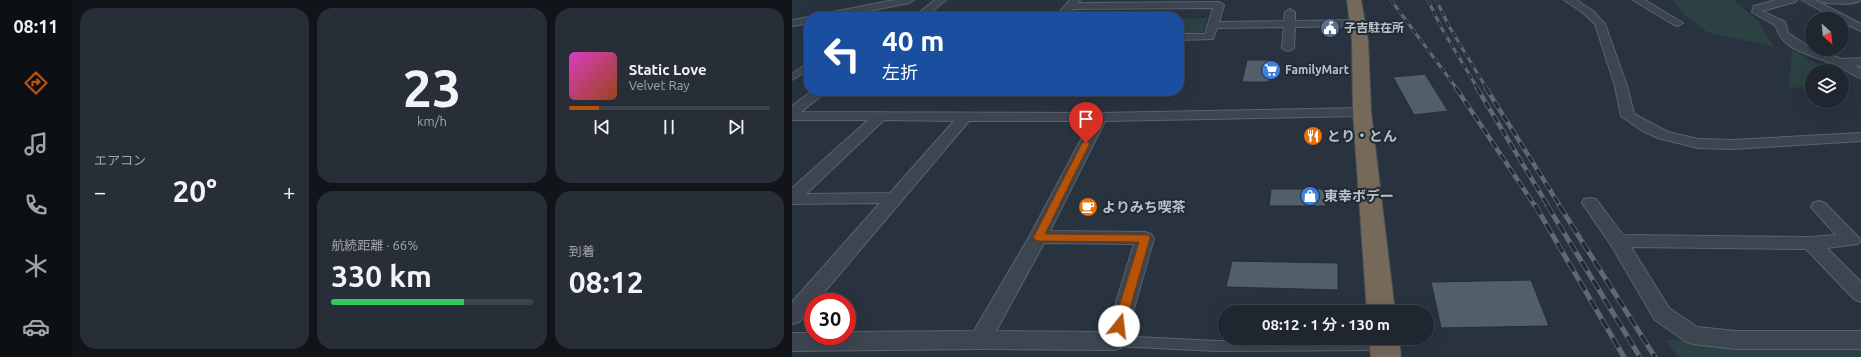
<!DOCTYPE html>
<html lang="ja">
<head>
<meta charset="utf-8">
<style>
	:root { --surface:#1f2630; --page:#272e38; --text:#f1f3f6; --muted:#a1a5ab; --line:#3c434c; --accent:#b45309 }
	body { margin:0; font-family:Ubuntu,"Noto Sans JP",sans-serif; background:var(--page); color:var(--text); height:100vh; display:flex; flex-direction:column; font-size:15px; white-space:nowrap }
	* { box-sizing:border-box; margin:0 }
	p { font-size:13px; color:var(--muted) }
	.icon { flex:none; width:22px; height:22px; fill:none; stroke:currentColor; stroke-width:2; stroke-linecap:round; stroke-linejoin:round }
	.map { position:relative; flex:1; overflow:hidden }
	.details { display:flex; flex-direction:column; gap:8px; padding:8px; background:#11151a; width:720px }
	.details>* { flex:none }
	.top-card { position:absolute; left:12px; top:12px; width:380px; height:84px; border-radius:16px; box-shadow:0 4px 16px #0002,0 0 0 1px var(--line); background:#1a4fa0; color:#fff; overflow:hidden }
	.needle { width:26px; rotate:153deg }
	.controls { position:absolute; left:1013px; top:12px; display:grid; gap:8px }
	.controls a { display:grid; place-items:center; width:44px; height:44px; border-radius:50%; background:var(--surface); box-shadow:0 4px 16px #0002,0 0 0 1px var(--line); font-size:20px }
	.speed { position:absolute; left:12px; top:293px; display:flex; gap:8px; font-size:20px; font-weight:700; text-align:center }
	.speed>* { display:grid; place-content:center; width:52px; height:52px; border-radius:50%; background:var(--surface); box-shadow:0 4px 16px #0002,0 0 0 1px var(--line); line-height:1 }
	.speed .limit { border:6px solid #d22; background:#fff; color:#111 }
	.pin { position:absolute; display:grid; place-items:center; width:34px; height:34px; color:#fff; margin:-41px -17px; border-radius:50% 50% 50% 0; rotate:-45deg; box-shadow:0 0 4px #0007 }
	.pin .icon { rotate:45deg }
	.me { position:absolute; width:44px; margin:-22px; rotate:16deg; stroke-linejoin:round; filter:drop-shadow(0 0 3px #0008) }
	.turn { display:flex; align-items:center; gap:14px; height:84px; padding:0 12px; font-size:18px }
	.turn .icon { width:52px; height:52px; stroke-width:2.5 }
	.turn b { display:block; font-size:28px; line-height:34px }
	.big { font-size:30px; font-weight:600; line-height:1.1 }
	.details .tile { flex:1; display:flex; flex-direction:column; justify-content:center; gap:6px; min-width:0; padding:0 14px; border-radius:16px; background:var(--page) }
	.details .dial { align-items:center; gap:0 }
	.dial b { font-size:52px; line-height:1 }
	.song { display:flex; align-items:center; gap:12px }
	.cover { width:48px; height:48px; border-radius:6px; background:linear-gradient(135deg,hsl(310 70% 55%),hsl(20 70% 35%)) }
	.played { height:4px; border-radius:2px; background:linear-gradient(90deg,var(--accent) 15%,var(--line) 15%) }
	.keys { display:flex; justify-content:space-around; direction:ltr }
	.heat { display:flex; justify-content:space-between; align-items:center; font-size:22px; direction:ltr }
	.charge { height:6px; border-radius:3px; background:linear-gradient(90deg,#34c759 66%,var(--line) 0) }
	.details .tiles { flex:1; display:grid; gap:8px; grid-template-columns:repeat(3,1fr) }
	.tile:first-child { grid-row:span 2 }
	.trip { position:absolute; left:426px; top:305px; width:216px; height:40px; border-radius:20px; background:var(--surface); box-shadow:0 4px 16px #0002,0 0 0 1px var(--line); font-weight:600; line-height:40px; text-align:center }
	main { display:flex; flex:1; min-height:0 }
	.dock { display:flex; flex-direction:column; width:72px; justify-content:space-around; align-items:center; background:#0c0f13; color:var(--muted) }
	.dock .icon { width:28px; height:28px }
	.dock .selected { color:var(--accent) }
	.dock b { font-size:18px; color:var(--text) }
	.map>svg:first-child { display:block }
	.green { fill:#2c4142 }
	.building { fill:#525e6a; stroke:#232c37 }
	.lines { fill:none; stroke-linecap:round; stroke-linejoin:round }
	.lane-far1-casing { stroke:#5a636d; stroke-width:7 }
	.lane-casing { stroke:#5a636d; stroke-width:12 }
	.street-casing { stroke:#5a636d; stroke-width:2 }
	.highway-casing { stroke:#47505a; stroke-width:2 }
	.lane-far1 { stroke:#3d4550; stroke-width:5.5 }
	.lane { stroke:#3d4550; stroke-width:10 }
	.street { fill:#3d4550; fill-rule:evenodd }
	.highway { fill:#75695a; fill-rule:evenodd }
	.rail-far2-casing { stroke:#5f6976; stroke-width:3 }
	.rail-far1-casing { stroke:#5f6976; stroke-width:4.5 }
	.rail-casing { stroke:#5f6976; stroke-width:5 }
	.rail-far2 { stroke:#212a35; stroke-width:2; stroke-dasharray:6; stroke-linecap:butt }
	.rail-far1 { stroke:#212a35; stroke-width:3; stroke-dasharray:8; stroke-linecap:butt }
	.rail { stroke:#212a35; stroke-width:3.5; stroke-dasharray:11; stroke-linecap:butt }
	.route { fill:#b45309; stroke:#753606 }
	.labels { text-anchor:middle; stroke-width:4; stroke-linejoin:round; paint-order:stroke }
	.far-poi-label { font-size:12px; font-weight:bold; fill:#b9c0ca; stroke:#212a35; text-anchor:start }
	.poi-label { font-size:14px; font-weight:bold; fill:#b9c0ca; stroke:#212a35; text-anchor:start }
</style>
</head>
<body>
<main>
<nav class="dock">
<b>08:11</b>
<svg class="icon selected" aria-label="directions" viewBox="0 0 24 24"><path d="M12 3l9 9-9 9-9-9zM9 14v-3h6M13 9l2 2-2 2"/></svg>
<svg class="icon" aria-label="music" viewBox="0 0 24 24"><path d="M9 18V5l10-2v13"/><circle cx="6" cy="18" r="3"/><circle cx="16" cy="16" r="3"/></svg>
<svg class="icon" aria-label="phone" viewBox="0 0 24 24"><path d="M5 4h4l2 5-3 2q2 4 5 5l2-3 5 2v4C11 20 4 13 5 4z"/></svg>
<svg class="icon" aria-label="climate" viewBox="0 0 24 24"><path d="M12 3v18M4 7l16 10M4 17L20 7"/></svg>
<svg class="icon" aria-label="car" viewBox="0 0 24 24"><path d="M5 17H2v-5l4-1 3-4h7l3 4 3 1v5h-3M9 17h6M6 11h13"/><circle cx="7" cy="17" r="2"/><circle cx="17" cy="17" r="2"/></svg>
</nav>
<section class="details">
<div class="tiles">
<div class="tile"><p>エアコン</p>
<div class="heat"><a>−</a><b class="big">20°</b><a>+</a></div>
</div>
<div class="tile dial"><b>23</b><p>km/h</p></div>
<div class="tile">
<div class="song"><i class="cover"></i><div><b>Static Love</b><p>Velvet Ray</p></div></div>
<div class="played"></div>
<div class="keys"><svg class="icon" aria-label="previous" viewBox="0 0 24 24"><path d="M18 5L8 12l10 7zM5 5v14"/></svg><svg class="icon" aria-label="pause" viewBox="0 0 24 24"><path d="M8 5v14M16 5v14"/></svg><svg class="icon" aria-label="next" viewBox="0 0 24 24"><path d="M6 5l10 7-10 7zM19 5v14"/></svg></div>
</div>
<div class="tile"><p>航続距離 · 66%</p><b class="big">330 km</b><div class="charge"></div></div>
<div class="tile"><p>到着</p><b class="big">08:12</b></div>
</div>
</section>
<div class="map">
<svg width="1069" height="357" viewBox="0 0 1069 357">
	<rect width="100%" height="100%" fill="#293340"/>
	<g class="green">
		<polygon points="880,0 942,0 966,21 982,47 915,32 892,14"/>
		<polygon points="415,18 411,32 387,34 387,19"/>
		<polygon points="1000,49 1022,62 1034,71 1020,71 1020,86 997,88"/>
		<polygon points="874,340 1069,345 1069,357 886,357"/>
	</g>
	<g class="building">
		<polygon points="455,60 480,60 477,82 450,82"/>
		<polygon points="633,74 656,111 622,115 601,77"/>
		<polygon points="479,189 534,189 534,206 477,206"/>
		<polygon points="440,261 546,263 546,290 434,287"/>
		<polygon points="739,280 757,326 649,328 639,282"/>
	</g>
	<g class="lines">
		<defs>
			<polyline id="lane-far1" points="0,77 12,69"/>
			<polyline id="lane" points="323,341 425,346 588,345"/>
			<g id="street">
				<polygon points="102,0 122,0 117,3 47,17 26,17 31,14"/>
				<polygon points="143,0 154,0 133,17 121,17"/>
				<polygon points="278,0 288,0 286,3 427,2 432,5 427,22 492,21 493,12 498,9 503,12 503,21 565,20 570,23 565,26 503,27 502,48 496,51 490,48 492,27 425,28 421,39 387,40 387,34 413,34 421,8 281,9 274,17 263,17"/>
				<polygon points="772,0 785,0 789,3 801,11 813,24 835,86 842,114 876,132 906,139 941,140 1069,133 1069,141 941,149 906,148 866,138 849,130 829,116 823,86 803,24 790,12"/>
				<polygon points="841,0 853,0 891,23 886,26 882,25"/>
				<path d="M984,0H1005L1003,2L970,11L993,22L996,33L1020,49L1050,59L1069,58V66H1064L1069,69V78C1061,76 1054,70 1047,66C1026,56 989,52 984,26L960,12L962,6Z"/>
				<polygon points="1010,0 1023,0 1069,24 1069,31 1050,22 1050,19 1044,19"/>
				<path d="M1026,0H1069C1065,5 1030,5 1026,0Z"/>
				<polygon points="17,17 17,23 0,26 0,20"/>
				<path d="M20,91H35L9,112L308,113L570,108L575,109L577,112L575,115L570,116L313,121L258,231L353,232L359,234L362,238L331,347L323,350L188,349L0,351V333H21V336H55V332L182,331L237,237L299,121H177L24,302H21V306L7,322L0,324V302L88,203L0,204V188L76,120H0V106ZM92,120L162,121L98,193L14,194ZM252,243L342,244L315,332L204,331Z"/>
				<polygon points="798,198 804,199 831,235 1019,237 1044,235 1019,207 1021,203 1027,201 1033,203 1069,240 1066,244 1035,248 1069,282 1069,302 1062,299 1014,249 839,247 877,308 905,327 944,331 1069,331 1069,349 944,349 901,344 893,341 863,320 819,245 790,203 792,199"/>
			</g>
			<g id="highway">
				<polygon points="555,0 569,0 576,40 579,112 603,312 575,312 561,112 560,40"/>
				<polygon points="577,338 607,338 609,357 579,357"/>
			</g>
		</defs>
		<use href="#lane-far1" class="lane-far1-casing"/>
		<use href="#lane" class="lane-casing"/>
		<use href="#street" class="street-casing"/>
		<use href="#highway" class="highway-casing"/>
		<use href="#lane-far1" class="lane-far1"/>
		<use href="#lane" class="lane"/>
		<use href="#street" class="street"/>
		<use href="#highway" class="highway"/>
		<defs>
			<g id="rail-far2">
				<polyline points="599,0 665,89"/>
				<polyline points="636,0 650,29 686,89"/>
				<polyline points="644,0 658,28 695,89"/>
			</g>
			<g id="rail-far1">
				<polyline points="664,88 743,206"/>
				<polyline points="685,88 756,206"/>
				<polyline points="694,88 768,206"/>
			</g>
			<g id="rail">
				<polyline points="743,205 832,357"/>
				<polyline points="755,205 848,357"/>
				<polyline points="767,205 863,357"/>
			</g>
		</defs>
		<use href="#rail-far2" class="rail-far2-casing"/>
		<use href="#rail-far1" class="rail-far1-casing"/>
		<use href="#rail" class="rail-casing"/>
		<use href="#rail-far2" class="rail-far2"/>
		<use href="#rail-far1" class="rail-far1"/>
		<use href="#rail" class="rail"/>
	</g>
	<polygon class="route" points="294,141 298,143 253,234 357,235 358,238 333,326 331,330 327,331 323,330 321,326 347,242 246,241 241,238 290,143"/>
	<defs>
		<symbol id="civic-disc" viewBox="-11 -11 22 22"><circle r="9.5" fill="#5c6f8a" stroke="#212a35"/><path d="M-.6-6.5H3V-4.5H.6V-3L4-1V1h2V6H-6V1h2V-1L-.6-3ZM-1.2 2.5V6h2.4V2.5Z" fill="#fff"/></symbol>
		<symbol id="supermarket-disc" viewBox="-11 -11 22 22"><circle r="9.5" fill="#3f7fe0" stroke="#212a35"/><path d="M-6-5.5h2.5l.6 2H6L4.5 2H-2.5L-4.4-4H-6ZM-1.5 3.2a1.3 1.3 0 1 0 .1 0ZM3 3.2a1.3 1.3 0 1 0 .1 0Z" fill="#fff"/></symbol>
		<symbol id="restaurant-disc" viewBox="-11 -11 22 22"><circle r="9.5" fill="#e8710a" stroke="#212a35"/><path d="M-5-6h1v4h1v-4h1v4h1v-4h1v5L-1.5 .5V6h-2V.5L-5-1ZM5-6V6H3V1.5H1.5Q1.5-4 5-6Z" fill="#fff"/></symbol>
		<symbol id="shop-disc" viewBox="-11 -11 22 22"><circle r="9.5" fill="#3f7fe0" stroke="#212a35"/><path d="M-5-2.5h2.3a2.7 3.5 0 0 1 5.4 0H5L5.5 6h-11ZM-1.5-2.5h3a1.5 2.3 0 0 0-3 0Z" fill="#fff"/></symbol>
		<symbol id="cafe-disc" viewBox="-11 -11 22 22"><circle r="9.5" fill="#e8710a" stroke="#212a35"/><path d="M-5.5-4.5H6V0H3Q3 3.5 0 3.5H-2.5Q-5.5 3.5-5.5 0ZM3-3.2v2h1.7v-2ZM-6 4.5H4V6H-6Z" fill="#fff"/></symbol>
	</defs>
	<g fill-rule="evenodd">
		<use href="#civic-disc" x="527" y="17" width="22" height="22"/>
		<use href="#supermarket-disc" x="468" y="59" width="22" height="22"/>
		<use href="#restaurant-disc" x="510" y="125" width="22" height="22"/>
		<use href="#shop-disc" x="507" y="185" width="22" height="22"/>
		<use href="#cafe-disc" x="285" y="196" width="22" height="22"/>
	</g>
	<g class="labels">
		<g class="far-poi-label">
			<text x="552" y="32">子吉駐在所</text>
			<text x="493" y="74">FamilyMart</text>
		</g>
		<g class="poi-label">
			<text x="535" y="141">とり・とん</text>
			<text x="532" y="201">東幸ボデー</text>
			<text x="310" y="212">よりみち喫茶</text>
		</g>
	</g>
</svg>
<div class="controls">
<a><svg class="needle" viewBox="-14 -14 28 28"><path d="M0-13l5 13h-10z" fill="#e53935"/><path d="M0 13l5-13h-10z" fill="#a1a5ab"/></svg></a>
<a><svg class="icon" aria-label="layers" viewBox="0 0 24 24"><path d="M12 4l9 5-9 5-9-5zM3 14l9 5 9-5"/></svg></a>
</div>
<div class="speed"><div class="limit">30</div></div>
<div class="pin" style="left:294px;top:143px;background:#d93025"><svg class="icon" aria-label="arrive" viewBox="0 0 24 24"><path d="M6 21V4h12l-3 4 3 4H6"/></svg></div>
<svg class="me" style="left:327px;top:326px" viewBox="-20 -20 40 40"><circle r="19" fill="#fff"/><path d="M0-13L10 11 0 6-10 11z" fill="#b45309"/></svg>
<div class="trip">08:12 · 1 分 · 130 m</div>
<div class="top-card">
<div class="turn"><svg class="icon" aria-label="left" viewBox="0 0 24 24"><path d="M17 20v-9H6M10 6l-5 5 5 5"/></svg><div><b>40 m</b>左折</div></div>
</div>
</div>
</main>
</body>
</html>
